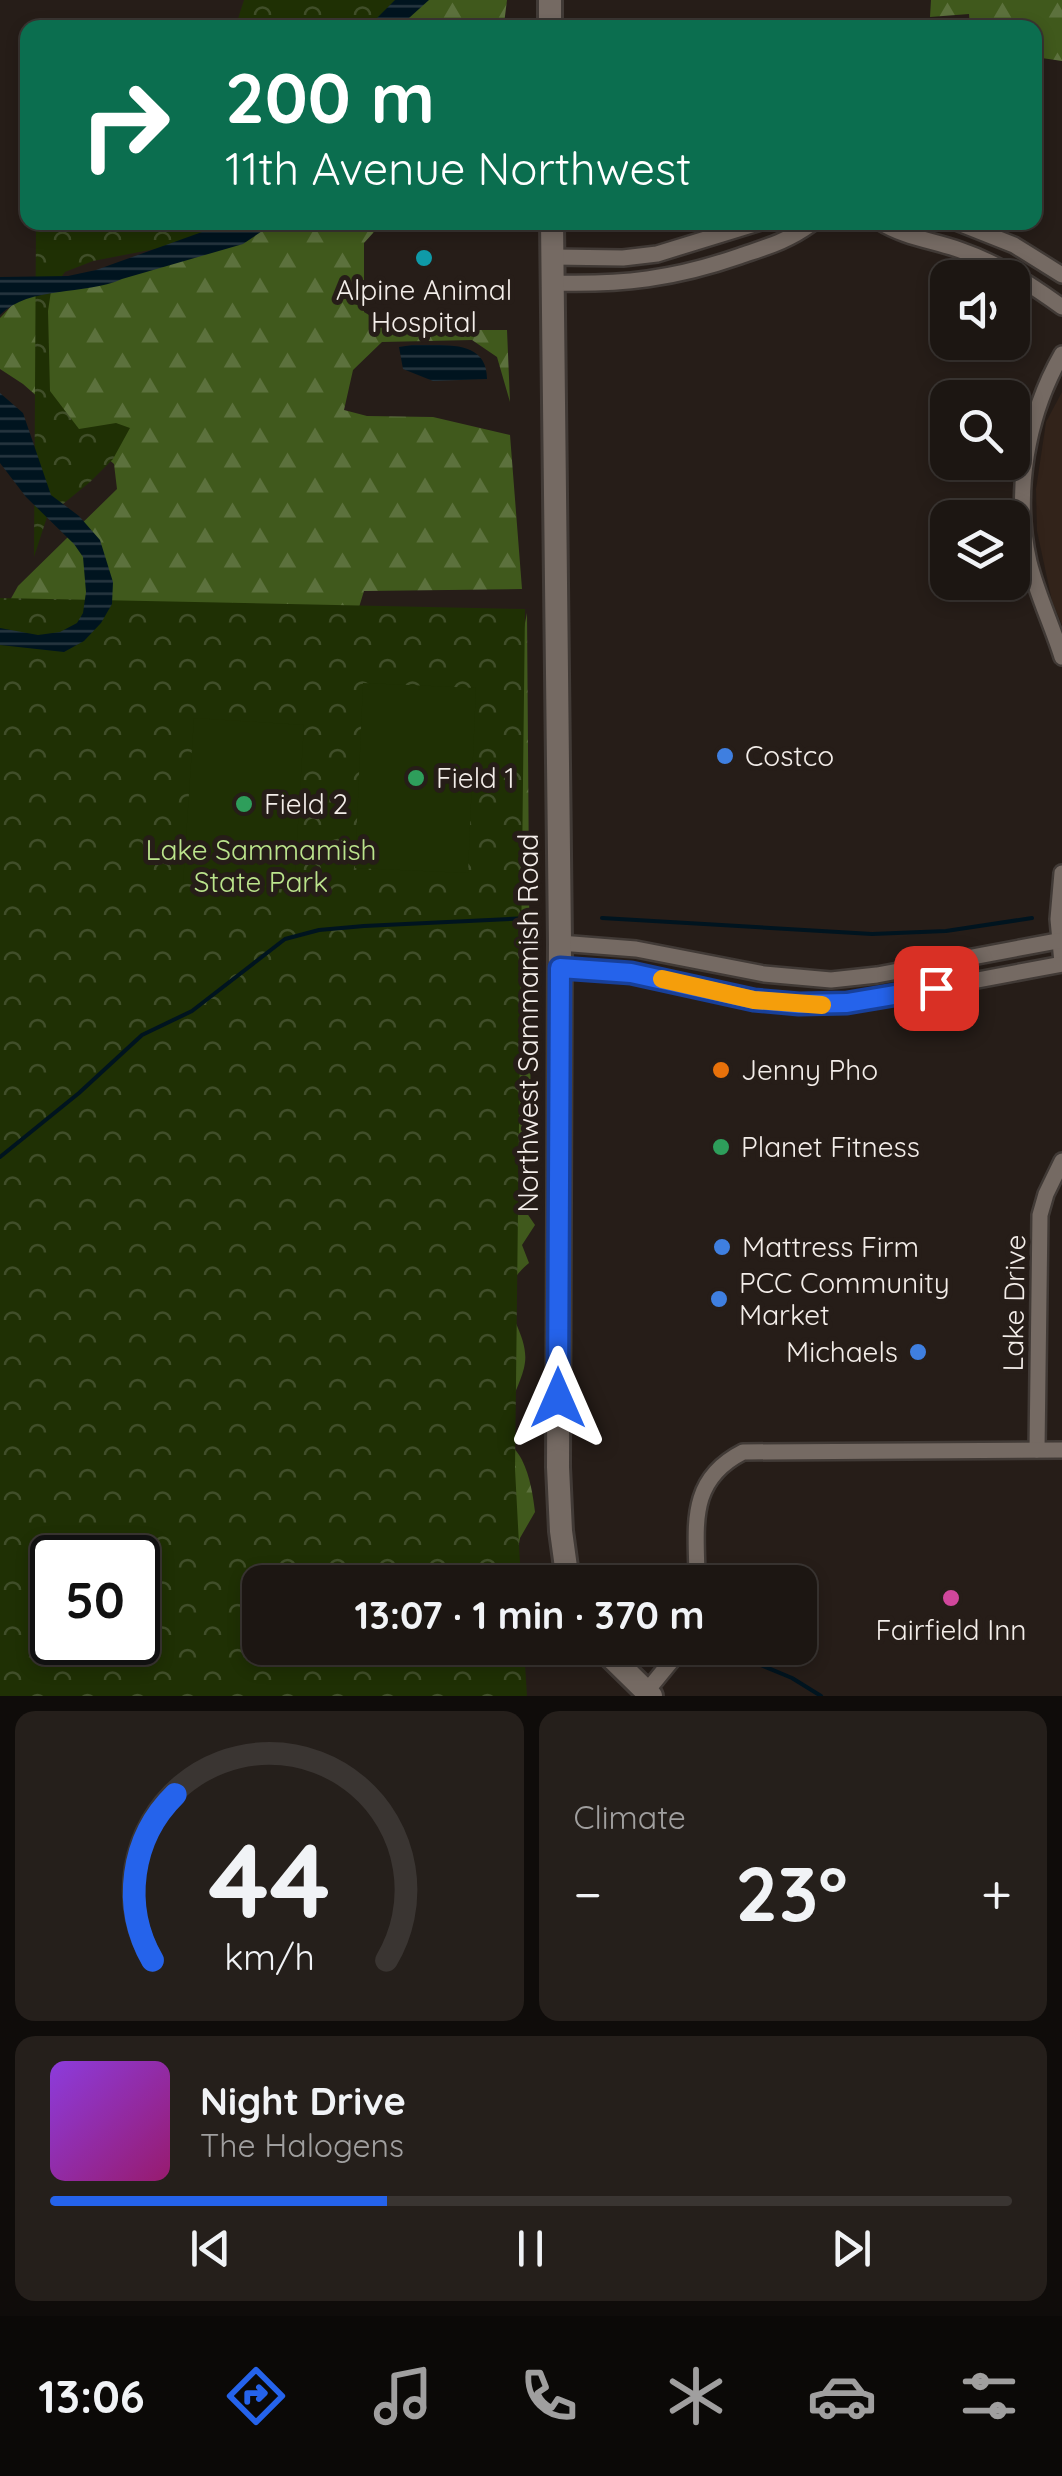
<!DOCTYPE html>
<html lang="en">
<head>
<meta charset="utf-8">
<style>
	:root { --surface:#1c1612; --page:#251f1b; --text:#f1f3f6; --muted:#a09f9f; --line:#3a3532; --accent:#2563eb }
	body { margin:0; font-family:Quicksand,sans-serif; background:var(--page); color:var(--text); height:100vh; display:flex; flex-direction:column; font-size:38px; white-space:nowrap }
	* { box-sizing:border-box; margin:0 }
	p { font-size:32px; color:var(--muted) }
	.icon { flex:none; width:55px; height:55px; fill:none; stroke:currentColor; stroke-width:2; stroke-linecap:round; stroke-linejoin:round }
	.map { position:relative; height:1696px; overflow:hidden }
	.side { display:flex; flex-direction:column; gap:15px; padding:15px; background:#0f0c0a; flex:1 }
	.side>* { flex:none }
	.hud { position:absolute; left:20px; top:20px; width:1022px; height:210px; border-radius:20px; box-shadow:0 5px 15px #0003,0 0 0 2px var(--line); background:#0b6e4f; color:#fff; overflow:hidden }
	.tools { position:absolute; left:930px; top:260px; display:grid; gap:20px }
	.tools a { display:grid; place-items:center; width:100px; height:100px; border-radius:20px; background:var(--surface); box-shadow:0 5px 15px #0003,0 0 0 2px var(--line); font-size:50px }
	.speed { position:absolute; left:30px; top:1535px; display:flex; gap:20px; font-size:50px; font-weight:700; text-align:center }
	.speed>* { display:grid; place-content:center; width:130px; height:130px; border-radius:50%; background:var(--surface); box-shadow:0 5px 15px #0003,0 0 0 2px var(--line); line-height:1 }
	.speed .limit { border:5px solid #111; border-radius:15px; background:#fff; color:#111 }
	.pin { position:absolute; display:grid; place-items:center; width:85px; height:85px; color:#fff; margin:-42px; border-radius:20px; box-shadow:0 5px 15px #0006 }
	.me { position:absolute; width:110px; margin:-55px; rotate:0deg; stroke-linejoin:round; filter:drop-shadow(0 0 8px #0008) }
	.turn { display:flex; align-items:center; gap:35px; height:210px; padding:0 40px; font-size:45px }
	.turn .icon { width:130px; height:130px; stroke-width:2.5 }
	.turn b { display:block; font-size:70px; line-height:85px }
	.big { font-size:75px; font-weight:800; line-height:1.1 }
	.side .card { flex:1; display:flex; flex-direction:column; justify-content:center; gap:15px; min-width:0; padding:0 35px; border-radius:20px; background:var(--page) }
	.side .dial { align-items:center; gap:0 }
	.dial svg { height:260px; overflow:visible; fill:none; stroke:var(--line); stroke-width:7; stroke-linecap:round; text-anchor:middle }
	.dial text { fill:var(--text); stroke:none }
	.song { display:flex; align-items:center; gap:30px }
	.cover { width:120px; height:120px; border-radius:15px; background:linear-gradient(135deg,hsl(270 70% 55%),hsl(320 70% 35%)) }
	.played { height:10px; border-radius:5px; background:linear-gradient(90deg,var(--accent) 35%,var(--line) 35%) }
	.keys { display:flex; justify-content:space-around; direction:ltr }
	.heat { display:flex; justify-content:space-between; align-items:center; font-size:55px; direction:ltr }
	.side .tiles { flex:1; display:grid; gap:15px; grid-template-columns:1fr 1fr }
	.card:last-child { grid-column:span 2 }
	.trip { position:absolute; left:242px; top:1565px; width:575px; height:100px; border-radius:20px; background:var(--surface); box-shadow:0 5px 15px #0003,0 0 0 2px var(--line); font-weight:800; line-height:100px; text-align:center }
	.dock { display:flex; height:160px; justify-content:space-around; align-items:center; background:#0b0907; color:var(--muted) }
	.dock .icon { width:70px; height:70px }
	.dock .on { color:var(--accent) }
	.dock b { font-size:45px; color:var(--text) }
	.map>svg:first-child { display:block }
	.built { fill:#32231a }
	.forest { fill:url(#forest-firs); fill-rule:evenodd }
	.park { fill:url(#park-crowns); fill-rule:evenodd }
	.garden { fill:#1f3004 }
	.water { fill:url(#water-rules) }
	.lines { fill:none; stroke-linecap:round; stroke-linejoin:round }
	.stream { stroke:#00141f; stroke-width:4 }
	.street-casing { stroke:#413a36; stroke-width:20 }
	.secondary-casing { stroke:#413a36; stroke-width:28 }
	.street { stroke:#756a63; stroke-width:15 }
	.secondary { stroke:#756a63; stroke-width:22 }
	.route-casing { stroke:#184099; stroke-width:25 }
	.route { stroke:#2563eb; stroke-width:18 }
	.slow { stroke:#f59e0b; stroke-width:18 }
	.culture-dot { fill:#0f9aa8; stroke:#261d18; stroke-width:4 }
	.shop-dot { fill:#3f7fe0; stroke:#261d18; stroke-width:4 }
	.leisure-dot { fill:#2e9e5b; stroke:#261d18; stroke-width:4 }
	.food-dot { fill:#e8710a; stroke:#261d18; stroke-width:4 }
	.hotel-dot { fill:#d1479c; stroke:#261d18; stroke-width:4 }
	.labels { text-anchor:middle; stroke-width:10; stroke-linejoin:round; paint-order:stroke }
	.poi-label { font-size:28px; fill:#f3ede9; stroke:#261d18; text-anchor:start }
	.park-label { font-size:28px; fill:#bbe48c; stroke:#261d18 }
	.street-label { font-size:28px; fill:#f3ede9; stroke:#261d18 }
</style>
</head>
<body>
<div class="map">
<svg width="1062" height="1696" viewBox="0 0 1062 1696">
	<defs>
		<pattern id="forest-firs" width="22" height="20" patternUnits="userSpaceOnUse" patternTransform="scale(2.5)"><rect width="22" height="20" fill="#40591c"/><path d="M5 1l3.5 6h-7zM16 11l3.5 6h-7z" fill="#5c713d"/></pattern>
		<pattern id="park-crowns" width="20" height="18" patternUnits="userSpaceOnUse" patternTransform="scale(2.5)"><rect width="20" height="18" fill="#1f3004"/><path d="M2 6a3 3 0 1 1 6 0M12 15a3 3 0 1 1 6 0" fill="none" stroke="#404e29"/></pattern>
		<pattern id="water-rules" width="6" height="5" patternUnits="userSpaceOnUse" patternTransform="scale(2.5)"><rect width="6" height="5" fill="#00141f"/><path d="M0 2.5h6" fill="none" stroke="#263640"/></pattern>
	</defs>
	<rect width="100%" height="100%" fill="#261d18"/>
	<polygon class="built" points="1062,392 1062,625 1052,601 1037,531 1036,489 1046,422"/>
	<g class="forest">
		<polygon points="424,0 507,0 504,24 495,27 389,28"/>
		<polygon points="931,0 1062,0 1062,61 1035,57 1035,28 970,27 969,14 930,17"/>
		<path d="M383,222L364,243V312L394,330H507L510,402L497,357L472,340L382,342L353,370L344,410L367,416L433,417L510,435L522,589L364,591L356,617L520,648L527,613L531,1151L500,1163L509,1202L522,1206L535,1225L522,1245L529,1263C482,1302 534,1327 524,1368C518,1392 504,1407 507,1434C508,1444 518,1451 522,1460C530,1476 533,1495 535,1512L520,1538L514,1571L251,1555L260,1648L0,1696V618L18,586L117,489L114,464L23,384L0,369V318L16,301L148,260L214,223ZM52,1558H138V1642H52Z"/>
	</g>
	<g class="park">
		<polygon points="244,0 416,0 389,27 235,28"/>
		<polygon points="36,223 230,223 186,243 93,261 65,272 51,291 48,311 50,391 79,429 116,423 130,428 113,459 90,482 47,517 34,557"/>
		<path d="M0,598L525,609L515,1469L521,1582H260V1648H524L527,1696H0ZM52,1558H138V1642H52Z"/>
	</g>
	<g class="garden">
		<polygon points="363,683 476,688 468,873 355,868"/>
		<polygon points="194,718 304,725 294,890 183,883"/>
	</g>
	<g class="water">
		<polygon points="395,0 429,0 399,27 368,27"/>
		<path d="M230,222L274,223L243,244L122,279C84,296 30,285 0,315V277L68,276L96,270Z"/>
		<path d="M412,345C442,346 487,338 487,379L433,381L403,369L399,347Z"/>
		<polygon points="0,393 23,413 51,495 79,516 100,540 113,582 112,604 101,623 84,641 64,652 0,645 0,628 38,635 60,632 77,623 83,613 86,592 83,557 74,544 26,497 0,463"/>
	</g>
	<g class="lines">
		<g class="stream">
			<polyline points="602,918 872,934 946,931 1032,918"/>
			<polyline points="0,1157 79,1093 142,1035 192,1011 285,939 319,930 364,926 528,918"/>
			<polyline points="720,1648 792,1678 821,1696"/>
		</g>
		<defs>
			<g id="street">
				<path d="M880,222C906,238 932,240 960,250C998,263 1030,284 1062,307"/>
				<polyline points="956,222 1014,245 1062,275"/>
				<polyline points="553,257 623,258 657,254 761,222"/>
				<path d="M553,283C622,285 674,279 740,256C766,247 788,241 811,224"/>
				<path d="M1062,354C1027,415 1013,493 1029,562C1037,594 1052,625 1062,657"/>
				<polyline points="1062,873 1058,919 1062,963"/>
				<polyline points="560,943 636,949 764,974 831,980 877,975 1062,940"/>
				<polyline points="560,968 656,977 754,1000 824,1005 877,999 1062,964"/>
				<polyline points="1037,1450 1040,1215 1046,1194 1062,1161"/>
				<path d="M697,1582C697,1528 686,1481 743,1452L1062,1450"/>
				<polyline points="646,1692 682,1648"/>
			</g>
			<g id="secondary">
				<polyline points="550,0 550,28"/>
				<polyline points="552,222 560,943 558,1467 561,1531 568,1582"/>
				<polyline points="602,1648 651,1696"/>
			</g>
		</defs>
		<use href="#street" class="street-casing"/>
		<use href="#secondary" class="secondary-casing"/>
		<use href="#street" class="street"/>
		<use href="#secondary" class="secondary"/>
	</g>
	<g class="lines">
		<defs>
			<polyline id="route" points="558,1398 560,968 631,973 754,1000 799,1004 847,1003 936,988"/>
		</defs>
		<use href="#route" class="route-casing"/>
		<use href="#route" class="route"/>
		<polyline class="slow" points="662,979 754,1000 822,1005"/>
	</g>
	<circle class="culture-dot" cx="424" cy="258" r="10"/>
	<g class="shop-dot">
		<circle cx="725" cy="756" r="10"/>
		<circle cx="722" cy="1247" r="10"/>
		<circle cx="719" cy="1299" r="10"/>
		<circle cx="918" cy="1352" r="10"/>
	</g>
	<g class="leisure-dot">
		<circle cx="416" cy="778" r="10"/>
		<circle cx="244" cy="804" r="10"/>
		<circle cx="721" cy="1147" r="10"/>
	</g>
	<circle class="food-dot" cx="721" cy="1070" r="10"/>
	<circle class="hotel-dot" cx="951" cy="1598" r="10"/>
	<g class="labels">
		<g class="poi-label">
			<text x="424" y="300" text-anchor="middle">Alpine Animal<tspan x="424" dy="32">Hospital</tspan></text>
			<text x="745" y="766">Costco</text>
			<text x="436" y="788">Field 1</text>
			<text x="264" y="814">Field 2</text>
			<text x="741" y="1080">Jenny Pho</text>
			<text x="741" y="1157">Planet Fitness</text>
			<text x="742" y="1257">Mattress Firm</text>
			<text x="739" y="1293">PCC Community<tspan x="739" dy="32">Market</tspan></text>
			<text x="898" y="1362" text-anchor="end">Michaels</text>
			<text x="951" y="1640" text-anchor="middle">Fairfield Inn</text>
		</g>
		<g class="park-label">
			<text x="261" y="860">Lake Sammamish<tspan x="261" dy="32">State Park</tspan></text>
		</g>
		<g class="street-label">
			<text transform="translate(528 1023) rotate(-90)" y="10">Northwest Sammamish Road</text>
			<text transform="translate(1014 1303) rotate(-89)" y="10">Lake Drive</text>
		</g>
	</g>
</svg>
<div class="tools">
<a><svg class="icon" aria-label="sound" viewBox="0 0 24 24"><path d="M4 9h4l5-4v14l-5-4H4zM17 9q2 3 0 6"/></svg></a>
<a><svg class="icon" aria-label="search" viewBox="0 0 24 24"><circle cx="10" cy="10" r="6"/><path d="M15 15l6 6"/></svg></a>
<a><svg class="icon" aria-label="layers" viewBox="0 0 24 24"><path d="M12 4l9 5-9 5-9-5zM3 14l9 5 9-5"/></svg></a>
</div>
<div class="speed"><div class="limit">50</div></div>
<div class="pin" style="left:936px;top:988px;background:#d93025"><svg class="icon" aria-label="arrive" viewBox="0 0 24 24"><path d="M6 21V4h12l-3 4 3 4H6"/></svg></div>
<svg class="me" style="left:558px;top:1398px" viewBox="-20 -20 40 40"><path d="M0-17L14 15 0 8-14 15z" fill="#2563eb" stroke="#fff" stroke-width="4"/></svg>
<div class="trip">13:07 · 1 min · 370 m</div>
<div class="hud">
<div class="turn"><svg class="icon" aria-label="right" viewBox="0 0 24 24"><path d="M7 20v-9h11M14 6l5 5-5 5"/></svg><div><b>200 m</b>11th Avenue Northwest</div></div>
</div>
</div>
<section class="side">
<div class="tiles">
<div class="card dial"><svg viewBox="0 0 100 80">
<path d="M14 69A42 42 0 1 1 86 69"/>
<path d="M14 69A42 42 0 0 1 21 18" stroke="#2563eb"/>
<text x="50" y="56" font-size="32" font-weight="700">44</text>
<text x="50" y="72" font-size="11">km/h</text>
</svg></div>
<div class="card"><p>Climate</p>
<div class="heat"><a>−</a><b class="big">23°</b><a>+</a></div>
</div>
<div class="card">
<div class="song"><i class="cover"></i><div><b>Night Drive</b><p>The Halogens</p></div></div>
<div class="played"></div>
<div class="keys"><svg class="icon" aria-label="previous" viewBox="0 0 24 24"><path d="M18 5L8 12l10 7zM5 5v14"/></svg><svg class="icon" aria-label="pause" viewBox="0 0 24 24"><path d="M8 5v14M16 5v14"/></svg><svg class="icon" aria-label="next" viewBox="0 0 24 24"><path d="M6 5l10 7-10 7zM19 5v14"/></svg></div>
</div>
</div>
</section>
<nav class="dock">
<b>13:06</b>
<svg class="icon on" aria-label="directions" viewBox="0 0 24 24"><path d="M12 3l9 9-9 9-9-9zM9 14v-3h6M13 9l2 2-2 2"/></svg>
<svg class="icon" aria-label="music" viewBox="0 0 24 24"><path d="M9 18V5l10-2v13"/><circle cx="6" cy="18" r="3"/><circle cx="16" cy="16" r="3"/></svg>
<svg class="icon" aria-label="phone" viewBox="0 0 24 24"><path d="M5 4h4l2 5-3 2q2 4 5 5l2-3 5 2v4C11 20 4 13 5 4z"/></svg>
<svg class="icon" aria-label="climate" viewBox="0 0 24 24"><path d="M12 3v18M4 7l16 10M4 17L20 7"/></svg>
<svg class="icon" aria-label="car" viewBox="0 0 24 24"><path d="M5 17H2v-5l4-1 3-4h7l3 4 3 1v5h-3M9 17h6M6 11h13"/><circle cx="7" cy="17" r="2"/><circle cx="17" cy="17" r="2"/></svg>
<svg class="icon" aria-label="filters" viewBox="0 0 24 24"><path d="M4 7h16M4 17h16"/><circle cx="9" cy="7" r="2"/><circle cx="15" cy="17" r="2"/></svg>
</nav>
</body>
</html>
